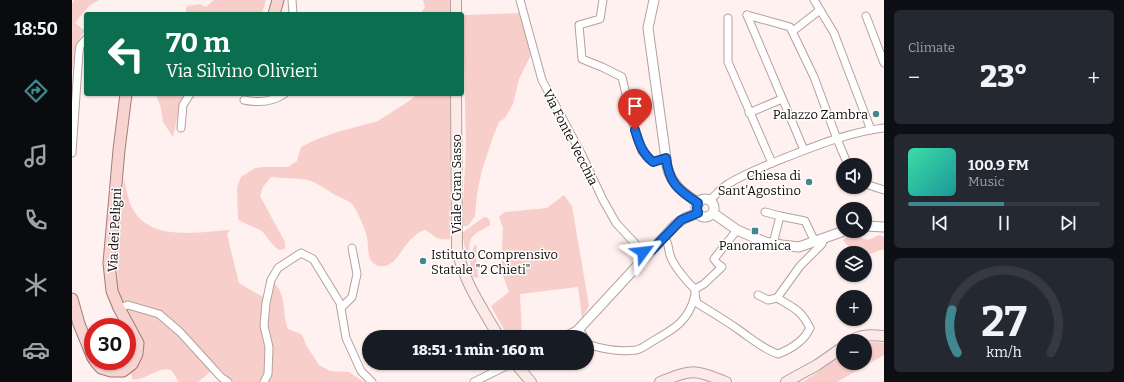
<!DOCTYPE html>
<html lang="en">
<head>
<meta charset="utf-8">
<style>
	:root { --surface:#171b24; --page:#242831; --text:#f1f3f6; --muted:#9ea1a6; --line:#363941; --accent:#40878f }
	body { margin:0; font-family:Bitter,serif; background:var(--page); color:var(--text); height:100vh; display:flex; flex-direction:column; font-size:15px; white-space:nowrap }
	* { box-sizing:border-box; margin:0 }
	p { font-size:13px; color:var(--muted) }
	.icon { flex:none; width:22px; height:22px; fill:none; stroke:currentColor; stroke-width:2; stroke-linecap:round; stroke-linejoin:round }
	.map { position:relative; flex:1; overflow:hidden }
	.drawer { display:flex; flex-direction:column; gap:10px; padding:10px; background:#0d0f14; width:240px }
	.drawer>* { flex:none }
	.hud { position:absolute; left:12px; top:12px; width:380px; height:84px; border-radius:4px; box-shadow:0 1px 3px #0004; background:#0b6e4f; color:#fff; overflow:hidden }
	.controls { position:absolute; left:764px; top:158px; display:grid; gap:8px }
	.controls a { display:grid; place-items:center; width:36px; height:36px; border-radius:50%; background:var(--surface); box-shadow:0 1px 3px #0004; font-size:20px }
	.speed { position:absolute; left:12px; top:318px; display:flex; gap:8px; font-size:20px; font-weight:700; text-align:center }
	.speed>* { display:grid; place-content:center; width:52px; height:52px; border-radius:50%; background:var(--surface); box-shadow:0 1px 3px #0004; line-height:1 }
	.speed .limit { border:6px solid #d22; background:#fff; color:#111 }
	.pin { position:absolute; display:grid; place-items:center; width:34px; height:34px; color:#fff; margin:-41px -17px; border-radius:50% 50% 50% 0; rotate:-45deg; box-shadow:0 0 4px #0007 }
	.pin .icon { rotate:45deg }
	.me { position:absolute; width:44px; margin:-22px; rotate:60deg; stroke-linejoin:round; filter:drop-shadow(0 0 3px #0008) }
	.turn { display:flex; align-items:center; gap:14px; height:84px; padding:0 16px; font-size:18px }
	.turn .icon { width:52px; height:52px; stroke-width:2.5 }
	.turn b { display:block; font-size:28px; line-height:34px }
	.big { font-size:30px; font-weight:800; line-height:1.1 }
	.drawer .card { flex:1; display:flex; flex-direction:column; justify-content:center; gap:6px; min-width:0; padding:0 14px; border-radius:6px; background:var(--page) }
	.drawer .dial { align-items:center; gap:0 }
	.dial svg { height:104px; overflow:visible; fill:none; stroke:var(--line); stroke-width:7; stroke-linecap:round; text-anchor:middle }
	.dial text { fill:var(--text); stroke:none }
	.song { display:flex; align-items:center; gap:12px }
	.cover { width:48px; height:48px; border-radius:6px; background:linear-gradient(135deg,hsl(160 70% 55%),hsl(180 70% 35%)) }
	.played { height:4px; border-radius:2px; background:linear-gradient(90deg,var(--accent) 50%,var(--line) 50%) }
	.keys { display:flex; justify-content:space-around; direction:ltr }
	.heat { display:flex; justify-content:space-between; align-items:center; font-size:22px; direction:ltr }
	.trip { position:absolute; left:290px; top:330px; width:232px; height:40px; border-radius:20px; background:var(--surface); box-shadow:0 1px 3px #0004; font-weight:800; line-height:40px; text-align:center }
	main { display:flex; flex:1; min-height:0 }
	.dock { display:flex; flex-direction:column; width:72px; justify-content:space-around; align-items:center; background:#090b0e; color:var(--muted) }
	.dock .icon { width:28px; height:28px }
	.dock .current { color:var(--accent) }
	.dock b { font-size:18px; color:var(--text) }
	.map>svg:first-child { display:block }
	.green { fill:#f7cec9 }
	.lines { fill:none; stroke-linecap:round; stroke-linejoin:round }
	.minor-casing { stroke:#b5a19e; stroke-width:9 }
	.tertiary-casing { stroke:#b5a19e; stroke-width:11 }
	.secondary-casing { stroke:#b5a19e; stroke-width:12 }
	.primary-casing { stroke:#a47b77; stroke-width:13 }
	.minor { stroke:#fff; stroke-width:7 }
	.tertiary { stroke:#fff; stroke-width:9 }
	.secondary { stroke:#fbeae8; stroke-width:10 }
	.primary { stroke:#f8d4d1; stroke-width:11 }
	.route-casing { stroke:#114b97; stroke-width:10 }
	.route { stroke:#1a73e8; stroke-width:7 }
	.poi-dot { fill:#40878f; stroke:#fff; stroke-width:1.5 }
	.labels { text-anchor:middle; stroke-width:3; stroke-linejoin:round; paint-order:stroke }
	.poi-label { font-size:13px; fill:#100a09; stroke:#fff; text-anchor:end }
	.street-label { font-size:13px; fill:#100a09; stroke:#fff }
</style>
</head>
<body>
<main>
<nav class="dock">
<b>18:50</b>
<svg class="icon current" aria-label="directions" viewBox="0 0 24 24"><path d="M12 3l9 9-9 9-9-9zM9 14v-3h6M13 9l2 2-2 2"/></svg>
<svg class="icon" aria-label="music" viewBox="0 0 24 24"><path d="M9 18V5l10-2v13"/><circle cx="6" cy="18" r="3"/><circle cx="16" cy="16" r="3"/></svg>
<svg class="icon" aria-label="phone" viewBox="0 0 24 24"><path d="M5 4h4l2 5-3 2q2 4 5 5l2-3 5 2v4C11 20 4 13 5 4z"/></svg>
<svg class="icon" aria-label="climate" viewBox="0 0 24 24"><path d="M12 3v18M4 7l16 10M4 17L20 7"/></svg>
<svg class="icon" aria-label="car" viewBox="0 0 24 24"><path d="M5 17H2v-5l4-1 3-4h7l3 4 3 1v5h-3M9 17h6M6 11h13"/><circle cx="7" cy="17" r="2"/><circle cx="17" cy="17" r="2"/></svg>
</nav>
<div class="map">
<svg width="812" height="382" viewBox="0 0 812 382">
	<rect width="100%" height="100%" fill="#fff1ef"/>
	<g class="green">
		<path d="M2,0H27L17,6L3,23L13,31C3,43 2,54 1,69H0V4Z"/>
		<polygon points="142,0 194,0 190,14 113,14 115,6 128,4 134,7"/>
		<polygon points="351,0 378,0 378,14 348,14 353,7"/>
		<polygon points="449,13 459,55 447,79 441,104 433,118 427,122 421,137 410,170 405,194 403,216 396,226 390,226 394,147 391,15"/>
		<polygon points="86,94 114,94 108,104 101,137 91,122 89,108 84,95"/>
		<path d="M344,94H379L378,239C362,240 366,237 353,230C333,236 328,263 313,266C293,268 297,248 295,237C294,231 284,207 279,203C275,200 268,197 263,195C255,190 247,184 239,181C230,178 210,178 199,177L191,187L188,196L213,242V249L207,250L201,245L190,231L166,220L165,187L169,177L183,168L193,167H216L225,161L229,147L243,140L262,133L306,121L340,99Z"/>
		<path d="M52,179C54,187 55,195 58,203C73,243 125,232 158,230L155,234L167,283L191,297L193,302L195,357L192,382H161L145,366L126,382H107L99,370C84,366 74,382 60,379L59,372L65,362L55,314L45,286L46,241Z"/>
		<polygon points="492,195 500,206 517,306 510,318 506,287 448,294 450,334 479,332 481,334 475,337 436,337 419,306 437,292 429,270 431,228 427,217 433,212 475,208"/>
		<path d="M412,217L416,218L418,221V225C412,230 403,231 399,239C396,244 399,250 394,254L390,233Z"/>
		<path d="M807,235L812,237V253L811,249L793,256V253H782C779,248 774,245 771,240L775,237L785,236L796,240Z"/>
		<path d="M403,245H405L404,254L406,278L401,277C397,267 397,254 403,245Z"/>
		<path d="M199,284H203C215,296 210,315 216,329L229,334L231,337L234,345L247,365L258,371L277,372L292,382H193L194,331Z"/>
		<polygon points="800,342 812,343 812,355 765,382 731,382 753,367 771,352 771,363 793,363 793,343"/>
	</g>
	<g class="lines">
		<defs>
			<g id="minor">
				<polyline points="220,0 221,14"/>
				<polyline points="448,0 470,80 509,153 531,200 544,223 571,252 580,250"/>
				<polyline points="531,0 528,19 507,25 510,59 530,67 550,77 560,120 570,151 581,162 594,158"/>
				<polyline points="742,0 762,33 799,130"/>
				<polyline points="675,15 718,27 742,77 765,139 776,165"/>
				<polyline points="675,15 732,150"/>
				<polyline points="794,16 812,63"/>
				<polyline points="656,18 656,62 700,163"/>
				<polyline points="721,31 748,10"/>
				<path d="M172,100C186,103 200,102 212,94"/>
				<polyline points="677,113 710,99"/>
				<polyline points="109,128 111,105 118,94"/>
				<polyline points="0,153 7,52 8,46 14,39"/>
				<polyline points="793,184 812,190"/>
				<path d="M638,200C644,195 649,188 656,184C674,173 695,165 715,157C746,145 778,132 812,128"/>
				<polyline points="693,212 708,216"/>
				<path d="M592,237C597,243 596,248 598,255C601,265 615,282 623,289L632,284L650,267L645,263L642,259L665,230"/>
				<polyline points="701,244 708,216 733,221 743,242"/>
				<path d="M623,289V295L625,303C639,312 653,320 667,330C680,339 691,349 706,354C719,349 732,341 738,328C729,310 722,308 705,298L728,266L750,244L752,238"/>
				<polyline points="686,295 696,300 705,298"/>
				<polyline points="47,308 56,305 87,314 108,332 149,377 156,382"/>
				<polyline points="269,308 280,297 285,274 280,248"/>
				<polyline points="507,329 512,337"/>
				<path d="M515,344C530,349 549,352 564,350C570,349 576,344 581,341C602,329 617,321 623,295"/>
				<polyline points="192,382 196,374 197,347 192,326 194,303 199,280 206,268 229,253 241,259 268,303 274,338 289,371 300,382"/>
				<polyline points="402,382 436,365 443,364"/>
			</g>
			<g id="tertiary">
				<path d="M582,0L576,28L595,166C599,184 611,193 627,203"/>
				<circle cx="633" cy="208" r="9"/>
				<polyline points="641,213 665,230 693,242 710,245 727,247 772,231"/>
				<polyline points="793,226 812,227"/>
				<polyline points="493,337 505,331 603,225 613,218 626,213"/>
			</g>
			<g id="secondary">
				<polyline points="384,14 384,0"/>
				<path d="M384,94L385,248C391,281 410,308 427,337"/>
				<path d="M779,341C788,334 801,335 812,336"/>
				<polyline points="443,363 459,382"/>
				<path d="M588,382C621,369 621,369 654,382"/>
				<polyline points="714,382 745,365 771,347"/>
			</g>
			<g id="primary">
				<polyline points="202,14 206,0"/>
				<polyline points="0,299 7,324 21,358"/>
				<polyline points="23,361 29,368 39,371 51,371 60,364 65,354 66,343 47,308 40,291 37,263 47,150 54,94"/>
			</g>
		</defs>
		<use href="#minor" class="minor-casing"/>
		<use href="#tertiary" class="tertiary-casing"/>
		<use href="#secondary" class="secondary-casing"/>
		<use href="#primary" class="primary-casing"/>
		<use href="#minor" class="minor"/>
		<use href="#tertiary" class="tertiary"/>
		<use href="#secondary" class="secondary"/>
		<use href="#primary" class="primary"/>
	</g>
	<g class="lines">
		<defs>
			<path id="route" d="M563,130C567,143 570,153 581,162L594,158C597,183 606,190 626,203L625,208L626,213L609,220L580,250L571,252"/>
		</defs>
		<use href="#route" class="route-casing"/>
		<use href="#route" class="route"/>
	</g>
	<g class="poi-dot">
		<circle cx="804" cy="114" r="4"/>
		<circle cx="737" cy="182" r="4"/>
		<rect x="679" y="227" width="8" height="8" rx="2"/>
		<circle cx="351" cy="261" r="4"/>
	</g>
	<g class="labels">
		<g class="poi-label">
			<text x="796" y="119">Palazzo Zambra</text>
			<text x="729" y="180">Chiesa di<tspan x="729" dy="15">Sant'Agostino</tspan></text>
			<text x="683" y="250" text-anchor="middle">Panoramica</text>
			<text x="359" y="259" text-anchor="start">Istituto Comprensivo<tspan x="359" dy="15">Statale "2 Chieti"</tspan></text>
		</g>
		<g class="street-label">
			<text transform="translate(499 137) rotate(63)" y="5">Via Fonte Vecchia</text>
			<text transform="translate(384 184) rotate(-90)" y="5">Viale Gran Sasso</text>
			<text transform="translate(42 230) rotate(-87)" y="5">Via dei Peligni</text>
		</g>
	</g>
</svg>
<div class="controls">
<a><svg class="icon" aria-label="sound" viewBox="0 0 24 24"><path d="M4 9h4l5-4v14l-5-4H4zM17 9q2 3 0 6"/></svg></a>
<a><svg class="icon" aria-label="search" viewBox="0 0 24 24"><circle cx="10" cy="10" r="6"/><path d="M15 15l6 6"/></svg></a>
<a><svg class="icon" aria-label="layers" viewBox="0 0 24 24"><path d="M12 4l9 5-9 5-9-5zM3 14l9 5 9-5"/></svg></a>
<a>+</a>
<a>−</a>
</div>
<div class="speed"><div class="limit">30</div></div>
<div class="pin" style="left:563px;top:130px;background:#d93025"><svg class="icon" aria-label="arrive" viewBox="0 0 24 24"><path d="M6 21V4h12l-3 4 3 4H6"/></svg></div>
<svg class="me" style="left:571px;top:252px" viewBox="-20 -20 40 40"><path d="M0-17L14 15 0 8-14 15z" fill="#1a73e8" stroke="#fff" stroke-width="4"/></svg>
<div class="trip">18:51 · 1 min · 160 m</div>
<div class="hud">
<div class="turn"><svg class="icon" aria-label="left" viewBox="0 0 24 24"><path d="M17 20v-9H6M10 6l-5 5 5 5"/></svg><div><b>70 m</b>Via Silvino Olivieri</div></div>
</div>
</div>
<section class="drawer">
<div class="card"><p>Climate</p>
<div class="heat"><a>−</a><b class="big">23°</b><a>+</a></div>
</div>
<div class="card">
<div class="song"><i class="cover"></i><div><b>100.9 FM</b><p>Music</p></div></div>
<div class="played"></div>
<div class="keys"><svg class="icon" aria-label="previous" viewBox="0 0 24 24"><path d="M18 5L8 12l10 7zM5 5v14"/></svg><svg class="icon" aria-label="pause" viewBox="0 0 24 24"><path d="M8 5v14M16 5v14"/></svg><svg class="icon" aria-label="next" viewBox="0 0 24 24"><path d="M6 5l10 7-10 7zM19 5v14"/></svg></div>
</div>
<div class="card dial"><svg viewBox="0 0 100 80">
<path d="M14 69A42 42 0 1 1 86 69"/>
<path d="M14 69A42 42 0 0 1 10 36" stroke="#40878f"/>
<text x="50" y="56" font-size="32" font-weight="700">27</text>
<text x="50" y="72" font-size="11">km/h</text>
</svg></div>
</section>
</main>
</body>
</html>
